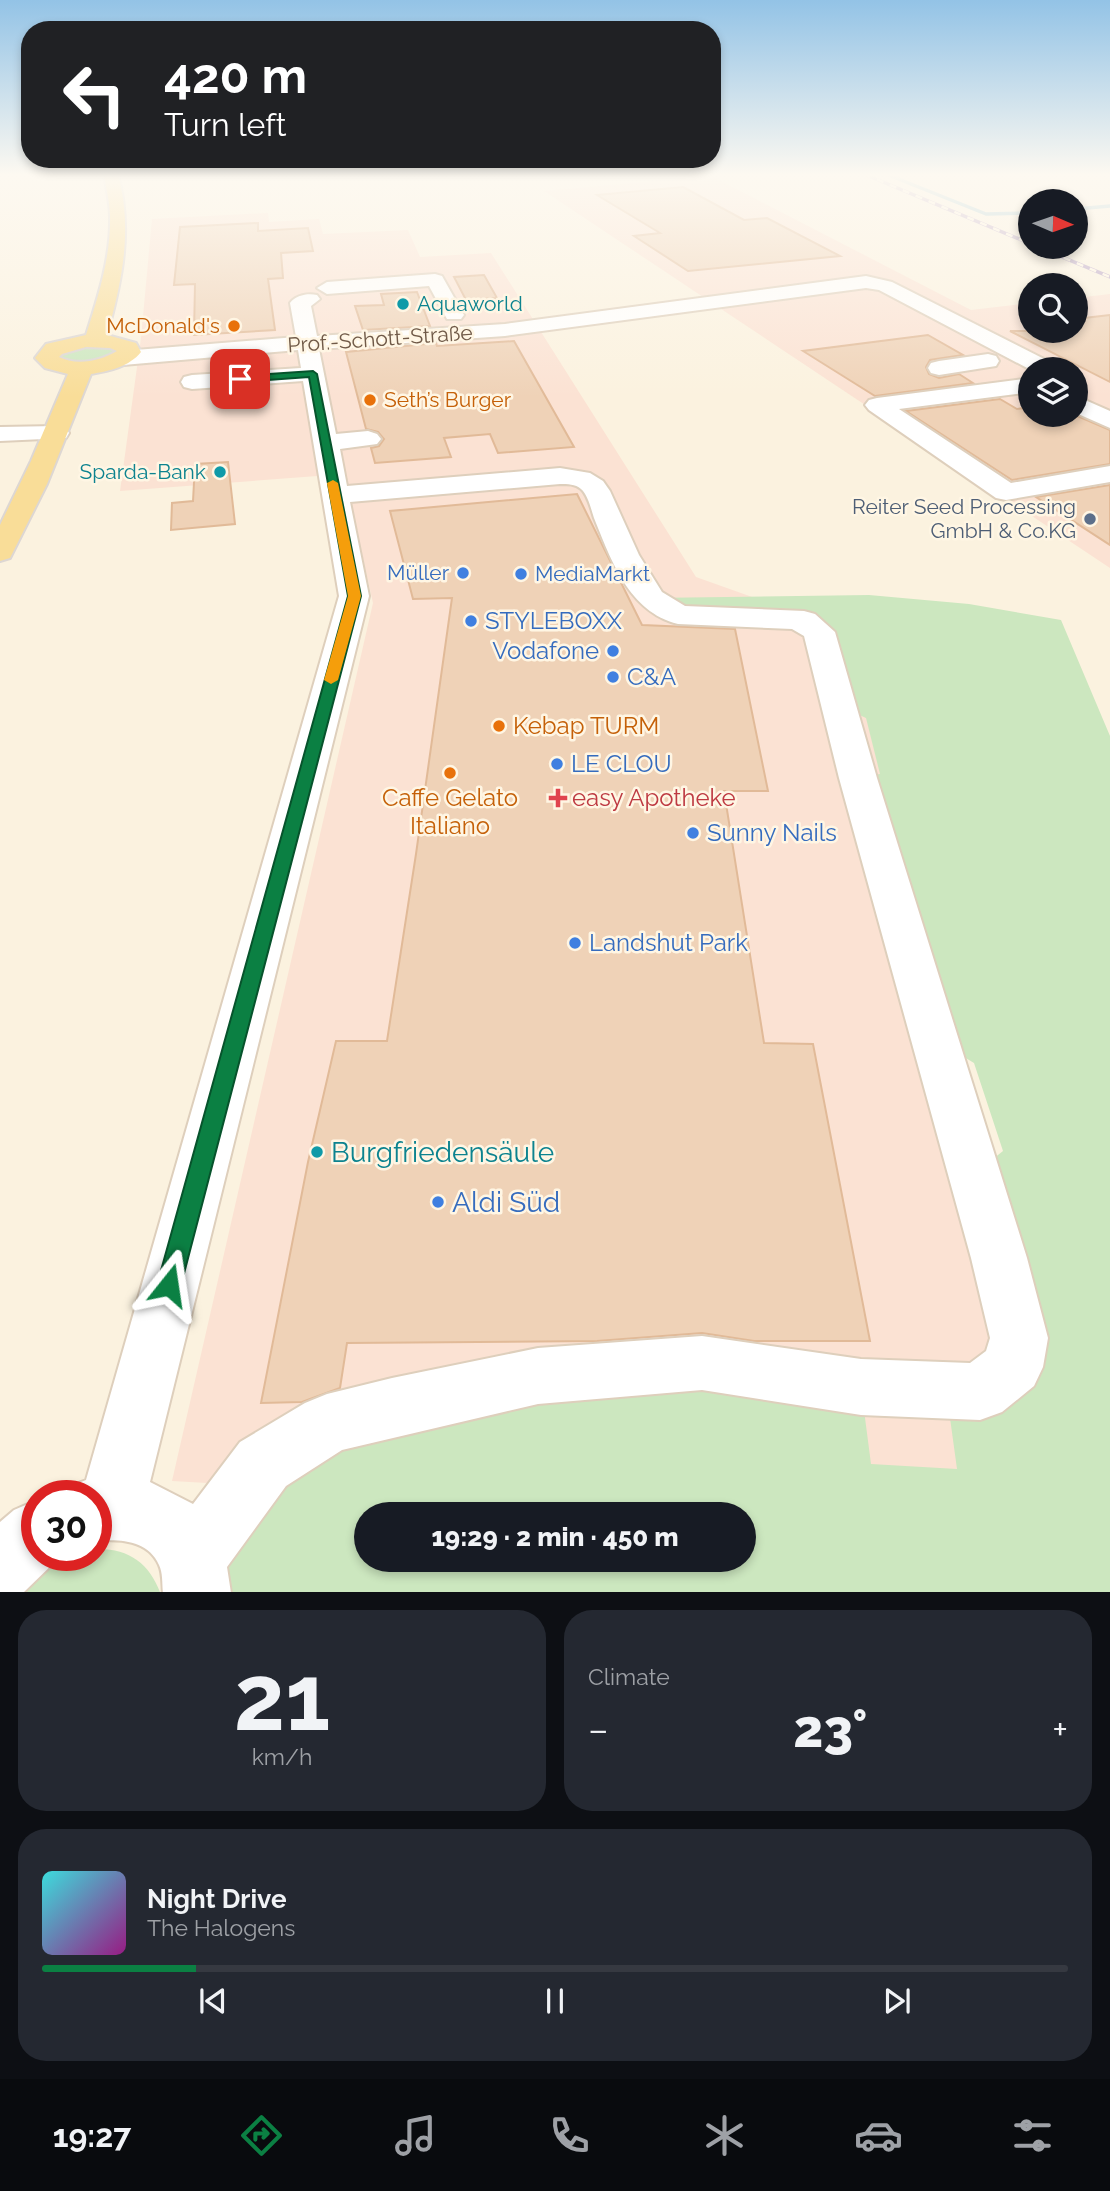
<!DOCTYPE html>
<html lang="en">
<head>
<meta charset="utf-8">
<style>
	:root { --surface:#171b24; --page:#242831; --text:#f1f3f6; --muted:#9ea1a6; --line:#363941; --accent:#0b8043 }
	body { margin:0; font-family:Raleway,sans-serif; background:var(--page); color:var(--text); height:100vh; display:flex; flex-direction:column; font-size:26px; white-space:nowrap }
	* { box-sizing:border-box; margin:0 }
	p { font-size:23px; color:var(--muted) }
	.icon { flex:none; width:38px; height:38px; fill:none; stroke:currentColor; stroke-width:2; stroke-linecap:round; stroke-linejoin:round }
	.map { position:relative; height:1592px; overflow:hidden }
	.panel { display:flex; flex-direction:column; gap:18px; padding:18px; background:#0d0f14; flex:1 }
	.panel>* { flex:none }
	.guide { position:absolute; left:21px; top:21px; width:700px; height:147px; border-radius:28px; box-shadow:0 4px 10px #0003; background:#202124; color:#fff; overflow:hidden }
	.needle { width:46px; rotate:92deg }
	.tools { position:absolute; left:1018px; top:189px; display:grid; gap:14px }
	.tools a { display:grid; place-items:center; width:70px; height:70px; border-radius:50%; background:var(--surface); box-shadow:0 4px 10px #0003; font-size:35px }
	.speed { position:absolute; left:21px; top:1480px; display:flex; gap:14px; font-size:35px; font-weight:700; text-align:center }
	.speed>* { display:grid; place-content:center; width:91px; height:91px; border-radius:50%; background:var(--surface); box-shadow:0 4px 10px #0003; line-height:1 }
	.speed .limit { border:10px solid #d22; background:#fff; color:#111 }
	.pin { position:absolute; display:grid; place-items:center; width:60px; height:60px; color:#fff; margin:-30px; border-radius:14px; box-shadow:0 4px 10px #0006 }
	.me { position:absolute; width:77px; margin:-38px; rotate:15deg; stroke-linejoin:round; filter:drop-shadow(0 0 5px #0008) }
	.turn { display:flex; align-items:center; gap:24px; height:147px; padding:0 28px; font-size:32px }
	.turn .icon { width:91px; height:91px; stroke-width:2.5 }
	.turn b { display:block; font-size:49px; line-height:60px }
	.big { font-size:52px; font-weight:800; line-height:1.1 }
	.panel .card { flex:1; display:flex; flex-direction:column; justify-content:center; gap:10px; min-width:0; padding:0 24px; border-radius:28px; background:var(--page) }
	.panel .dial { align-items:center; gap:0 }
	.dial b { font-size:91px; line-height:1 }
	.song { display:flex; align-items:center; gap:21px }
	.cover { width:84px; height:84px; border-radius:10px; background:linear-gradient(135deg,hsl(180 70% 55%),hsl(310 70% 35%)) }
	.played { height:7px; border-radius:4px; background:linear-gradient(90deg,var(--accent) 15%,var(--line) 15%) }
	.keys { display:flex; justify-content:space-around; direction:ltr }
	.heat { display:flex; justify-content:space-between; align-items:center; font-size:38px; direction:ltr }
	.panel .tiles { flex:1; display:grid; gap:18px; grid-template-columns:1fr 1fr }
	.card:last-child { grid-column:span 2 }
	.trip { position:absolute; left:354px; top:1502px; width:402px; height:70px; border-radius:35px; background:var(--surface); box-shadow:0 4px 10px #0003; font-weight:800; line-height:70px; text-align:center }
	.tab-bar { display:flex; height:112px; justify-content:space-around; align-items:center; background:#090b0e; color:var(--muted) }
	.tab-bar .icon { width:49px; height:49px }
	.tab-bar .active { color:var(--accent) }
	.tab-bar b { font-size:32px; color:var(--text) }
	.map>svg:first-child { display:block }
	.commercial { fill:#fbe2d3; fill-rule:evenodd }
	.green { fill:#cce7bf; fill-rule:evenodd }
	.lines { fill:none; stroke-linecap:round; stroke-linejoin:round }
	.stream { stroke:#9bc7d5; stroke-width:3.5 }
	.building { fill:#efd2b7; stroke:#e1ba98; stroke-width:2 }
	.minor-casing { stroke:#decfbc; stroke-width:4 }
	.major-casing { stroke:#ddd7d3; stroke-width:4 }
	.minor { fill:#fff; fill-rule:evenodd }
	.major { fill:#f9dd98; fill-rule:evenodd }
	.rail-casing { stroke:#b59fc3; stroke-width:3.5 }
	.rail { stroke:#fff6e4; stroke-width:2.5; stroke-dasharray:7; stroke-linecap:butt }
	.route { fill:#0b8043; stroke:#07532c; stroke-width:2 }
	.slow { fill:#f59e0b }
	.culture-dot { fill:#0f9aa8; stroke:#fff6e4; stroke-width:2.5 }
	.food-dot { fill:#e8710a; stroke:#fff6e4; stroke-width:2.5 }
	.service-dot { fill:#5c6f8a; stroke:#fff6e4; stroke-width:2.5 }
	.shop-dot { fill:#3f7fe0; stroke:#fff6e4; stroke-width:2.5 }
	.health-dot { fill:#e0444e; stroke:#fff6e4; stroke-width:2.5 }
	.labels { text-anchor:middle; stroke-width:5; stroke-linejoin:round; paint-order:stroke }
	.far-culture-label { font-size:21px; fill:#0d838f; stroke:#fff6e4; text-anchor:start }
	.far-food-label { font-size:21px; fill:#c56008; stroke:#fff6e4; text-anchor:end }
	.far-street-label { font-size:21px; fill:#705a48; stroke:#fff6e4 }
	.far-service-label { font-size:21px; fill:#4e5e75; stroke:#fff6e4; text-anchor:end }
	.far-shop-label { font-size:21px; fill:#366cbe; stroke:#fff6e4; text-anchor:end }
	.shop-label { font-size:24px; fill:#366cbe; stroke:#fff6e4; text-anchor:start }
	.food-label { font-size:24px; fill:#c56008; stroke:#fff6e4; text-anchor:start }
	.health-label { font-size:24px; fill:#be3a42; stroke:#fff6e4; text-anchor:start }
	.near-culture-label { font-size:28px; fill:#0d838f; stroke:#fff6e4; text-anchor:start }
	.near-shop-label { font-size:28px; fill:#366cbe; stroke:#fff6e4; text-anchor:start }
</style>
</head>
<body>
<div class="map">
<svg width="1110" height="1593" viewBox="0 0 1110 1593">
	<rect width="100%" height="100%" fill="#fbf2df"/>
	<g class="commercial">
		<path d="M711,176L971,310L1031,303V331H1076V298L1110,294V568L544,191ZM1031,369H1076V415H1031Z"/>
		<polygon points="268,213 269,222 319,219 323,234 408,230 420,257 491,253 696,577 842,629 1066,1405 989,1527 172,1481 373,603 344,474 120,491 141,338 152,219"/>
	</g>
	<g class="green">
		<polygon points="75,345 122,349 105,362 63,363 56,354"/>
		<path d="M869,595L969,604L1061,620L1110,736V1592L197,1593L263,1464L538,1376L861,1387L871,1464L957,1469L950,1418L1013,1367L973,1175L1003,1151L974,1063L936,1040L858,778L880,774L866,718L838,705L819,632L678,615L650,598ZM366,1514H744V1559H366Z"/>
		<path d="M96,1549C128,1548 149,1563 160,1592L22,1593C49,1563 56,1556 96,1556Z"/>
	</g>
	<g class="lines">
		<g class="stream">
			<polyline points="886,174 986,214 1031,213"/>
			<polyline points="1076,209 1110,206"/>
		</g>
	</g>
	<g class="building">
		<polygon points="683,187 744,220 767,218 840,256 688,271 634,236 660,233 597,195"/>
		<polygon points="258,223 258,231 308,228 313,251 281,253 283,278 268,279 275,330 194,335 195,284 174,285 180,227"/>
		<polygon points="484,275 497,298 466,300 454,277"/>
		<polygon points="417,292 430,326 363,330 355,306 384,305 381,294"/>
		<polygon points="1110,315 1110,382 1010,331 1076,331 1076,319"/>
		<polygon points="928,335 963,355 930,360 926,367 929,374 939,378 959,374 973,383 875,396 803,351"/>
		<polygon points="514,341 574,447 498,453 490,434 444,438 451,457 375,463 371,448 379,446 384,439 378,432 366,429 346,352 436,343 437,346"/>
		<polygon points="1000,399 1017,409 1031,407 1031,415 1075,415 1110,430 1110,464 1012,480 906,411"/>
		<polygon points="228,462 235,524 171,530 172,503 193,501 195,464"/>
		<polygon points="1110,485 1110,545 1036,497"/>
		<polygon points="577,494 642,625 735,629 768,791 724,791 764,1043 813,1044 870,1341 754,1341 702,1333 597,1341 347,1343 340,1388 302,1402 261,1403 308,1162 336,1041 387,1041 416,854 452,598 413,599 390,511"/>
	</g>
	<g class="lines">
		<defs>
			<g id="minor">
				<polygon points="435,274 442,276 464,315 461,319 447,319 429,286 327,294 317,288 327,282"/>
				<path d="M866,276L892,282L1054,364L1057,369L1031,370L879,290L866,288L505,336L319,349L336,434L368,431L377,434L381,439L377,444L340,449L347,486L560,468L590,473L603,481L610,491L639,555L662,592L685,606L804,611L815,614L835,632L877,778L1027,1258L1048,1338L1043,1367L1034,1386L1002,1412L980,1420L861,1415L702,1390L538,1404L342,1450L286,1486L227,1567L231,1593H163C162,1584 163,1573 159,1565C148,1540 119,1539 96,1541V1496H68L73,1485L86,1480L339,596L303,381L192,389L184,387L181,382L184,377L192,375L301,368L298,350L123,365L115,363L112,358L115,353L123,351L296,337L290,303C296,295 308,293 317,295L320,299L311,306L317,336L505,324ZM560,484C568,484 575,484 581,489C588,495 591,509 594,518C611,560 629,612 678,624L792,629L804,636L839,778L971,1258L990,1338L986,1351L970,1363L861,1359L702,1336L538,1348L392,1378L327,1394L305,1403L240,1442L193,1504L150,1482L369,596L350,502Z"/>
				<polygon points="988,354 996,356 999,361 996,366 939,375 931,373 928,368 931,363 939,361"/>
				<polygon points="1031,378 1031,392 899,409 1011,483 1110,466 1110,482 1006,500 996,498 869,410 865,405 869,400 877,398"/>
				<polygon points="1076,396 1110,411 1110,428 1076,413"/>
				<polygon points="57,426 66,428 69,433 66,438 0,441 0,427"/>
				<polygon points="37,1500 37,1556 61,1556 24,1592 0,1593 0,1522 14,1510"/>
			</g>
			<path id="major" d="M104,174H118C133,230 122,281 107,335L136,343L141,352C129,367 109,371 91,374L47,484L10,558L0,561V525L31,461L68,374L45,368L35,358L46,344L86,335C98,297 111,257 110,217C110,202 106,188 104,174ZM86,347L110,348L117,351C101,361 76,366 59,357L62,354Z"/>
		</defs>
		<use href="#minor" class="minor-casing"/>
		<use href="#major" class="major-casing"/>
		<use href="#minor" class="minor"/>
		<use href="#major" class="major"/>
		<defs>
			<g id="rail">
				<polyline points="864,174 1031,244"/>
				<polyline points="1038,247 1110,277"/>
			</g>
		</defs>
		<use href="#rail" class="rail-casing"/>
		<use href="#rail" class="rail"/>
	</g>
	<linearGradient id="sky" x2="0" y2="1"><stop stop-color="#93c3e6"/><stop offset="0.44" stop-color="#fdf9f1"/><stop offset="1" stop-color="#fdf9f1" stop-opacity="0"/></linearGradient>
	<rect width="1110" height="397" fill="url(#sky)"/>
	<polygon class="route" points="313,371 317,374 361,596 181,1285 177,1292 169,1295 161,1292 157,1285 348,596 309,377 240,382 235,379 240,376"/>
	<polygon class="slow" points="333,480 338,483 361,596 338,680 331,684 324,680 348,596 327,483"/>
	<g class="culture-dot">
		<circle cx="403" cy="304" r="7"/>
		<circle cx="220" cy="472" r="7"/>
		<circle cx="317" cy="1152" r="7"/>
	</g>
	<g class="food-dot">
		<circle cx="234" cy="326" r="7"/>
		<circle cx="370" cy="400" r="7"/>
		<circle cx="499" cy="726" r="7"/>
		<circle cx="450" cy="773" r="7"/>
	</g>
	<circle class="service-dot" cx="1090" cy="519" r="7"/>
	<g class="shop-dot">
		<circle cx="463" cy="573" r="7"/>
		<circle cx="521" cy="574" r="7"/>
		<circle cx="471" cy="621" r="7"/>
		<circle cx="613" cy="651" r="7"/>
		<circle cx="613" cy="677" r="7"/>
		<circle cx="557" cy="764" r="7"/>
		<circle cx="693" cy="833" r="7"/>
		<circle cx="575" cy="943" r="7"/>
		<circle cx="438" cy="1202" r="7"/>
	</g>
	<path class="health-dot" d="M554.5 787.5h7v7h7v7h-7v7h-7v-7h-7v-7h7z"/>
	<g class="labels">
		<g class="far-culture-label">
			<text x="417" y="311">Aquaworld</text>
			<text x="206" y="479" text-anchor="end">Sparda-Bank</text>
		</g>
		<g class="far-food-label">
			<text x="220" y="333">McDonald's</text>
			<text x="384" y="407" text-anchor="start">Seth’s Burger</text>
		</g>
		<g class="far-street-label">
			<text transform="translate(380 339) rotate(-4)" y="7">Prof.-Schott-Straße</text>
		</g>
		<g class="far-service-label">
			<text x="1076" y="514">Reiter Seed Processing<tspan x="1076" dy="24">GmbH &amp; Co.KG</tspan></text>
		</g>
		<g class="far-shop-label">
			<text x="449" y="580">Müller</text>
			<text x="535" y="581" text-anchor="start">MediaMarkt</text>
		</g>
		<g class="shop-label">
			<text x="485" y="629">STYLEBOXX</text>
			<text x="599" y="659" text-anchor="end">Vodafone</text>
			<text x="627" y="685">C&amp;A</text>
			<text x="571" y="772">LE CLOU</text>
			<text x="707" y="841">Sunny Nails</text>
			<text x="589" y="951">Landshut Park</text>
		</g>
		<g class="food-label">
			<text x="513" y="734">Kebap TURM</text>
			<text x="450" y="806" text-anchor="middle">Caffe Gelato<tspan x="450" dy="28">Italiano</tspan></text>
		</g>
		<g class="health-label">
			<text x="572" y="806">easy Apotheke</text>
		</g>
		<g class="near-culture-label">
			<text x="331" y="1162">Burgfriedensäule</text>
		</g>
		<g class="near-shop-label">
			<text x="452" y="1212">Aldi Süd</text>
		</g>
	</g>
</svg>
<div class="tools">
<a><svg class="needle" viewBox="-14 -14 28 28"><path d="M0-13l5 13h-10z" fill="#e53935"/><path d="M0 13l5-13h-10z" fill="#9ea1a6"/></svg></a>
<a><svg class="icon" aria-label="search" viewBox="0 0 24 24"><circle cx="10" cy="10" r="6"/><path d="M15 15l6 6"/></svg></a>
<a><svg class="icon" aria-label="layers" viewBox="0 0 24 24"><path d="M12 4l9 5-9 5-9-5zM3 14l9 5 9-5"/></svg></a>
</div>
<div class="speed"><div class="limit">30</div></div>
<div class="pin" style="left:240px;top:379px;background:#d93025"><svg class="icon" aria-label="arrive" viewBox="0 0 24 24"><path d="M6 21V4h12l-3 4 3 4H6"/></svg></div>
<svg class="me" style="left:169px;top:1285px" viewBox="-20 -20 40 40"><path d="M0-17L14 15 0 8-14 15z" fill="#0b8043" stroke="#fff" stroke-width="4"/></svg>
<div class="trip">19:29 · 2 min · 450 m</div>
<div class="guide">
<div class="turn"><svg class="icon" aria-label="left" viewBox="0 0 24 24"><path d="M17 20v-9H6M10 6l-5 5 5 5"/></svg><div><b>420 m</b>Turn left</div></div>
</div>
</div>
<section class="panel">
<div class="tiles">
<div class="card dial"><b>21</b><p>km/h</p></div>
<div class="card"><p>Climate</p>
<div class="heat"><a>−</a><b class="big">23°</b><a>+</a></div>
</div>
<div class="card">
<div class="song"><i class="cover"></i><div><b>Night Drive</b><p>The Halogens</p></div></div>
<div class="played"></div>
<div class="keys"><svg class="icon" aria-label="previous" viewBox="0 0 24 24"><path d="M18 5L8 12l10 7zM5 5v14"/></svg><svg class="icon" aria-label="pause" viewBox="0 0 24 24"><path d="M8 5v14M16 5v14"/></svg><svg class="icon" aria-label="next" viewBox="0 0 24 24"><path d="M6 5l10 7-10 7zM19 5v14"/></svg></div>
</div>
</div>
</section>
<nav class="tab-bar">
<b>19:27</b>
<svg class="icon active" aria-label="directions" viewBox="0 0 24 24"><path d="M12 3l9 9-9 9-9-9zM9 14v-3h6M13 9l2 2-2 2"/></svg>
<svg class="icon" aria-label="music" viewBox="0 0 24 24"><path d="M9 18V5l10-2v13"/><circle cx="6" cy="18" r="3"/><circle cx="16" cy="16" r="3"/></svg>
<svg class="icon" aria-label="phone" viewBox="0 0 24 24"><path d="M5 4h4l2 5-3 2q2 4 5 5l2-3 5 2v4C11 20 4 13 5 4z"/></svg>
<svg class="icon" aria-label="climate" viewBox="0 0 24 24"><path d="M12 3v18M4 7l16 10M4 17L20 7"/></svg>
<svg class="icon" aria-label="car" viewBox="0 0 24 24"><path d="M5 17H2v-5l4-1 3-4h7l3 4 3 1v5h-3M9 17h6M6 11h13"/><circle cx="7" cy="17" r="2"/><circle cx="17" cy="17" r="2"/></svg>
<svg class="icon" aria-label="filters" viewBox="0 0 24 24"><path d="M4 7h16M4 17h16"/><circle cx="9" cy="7" r="2"/><circle cx="15" cy="17" r="2"/></svg>
</nav>
</body>
</html>
